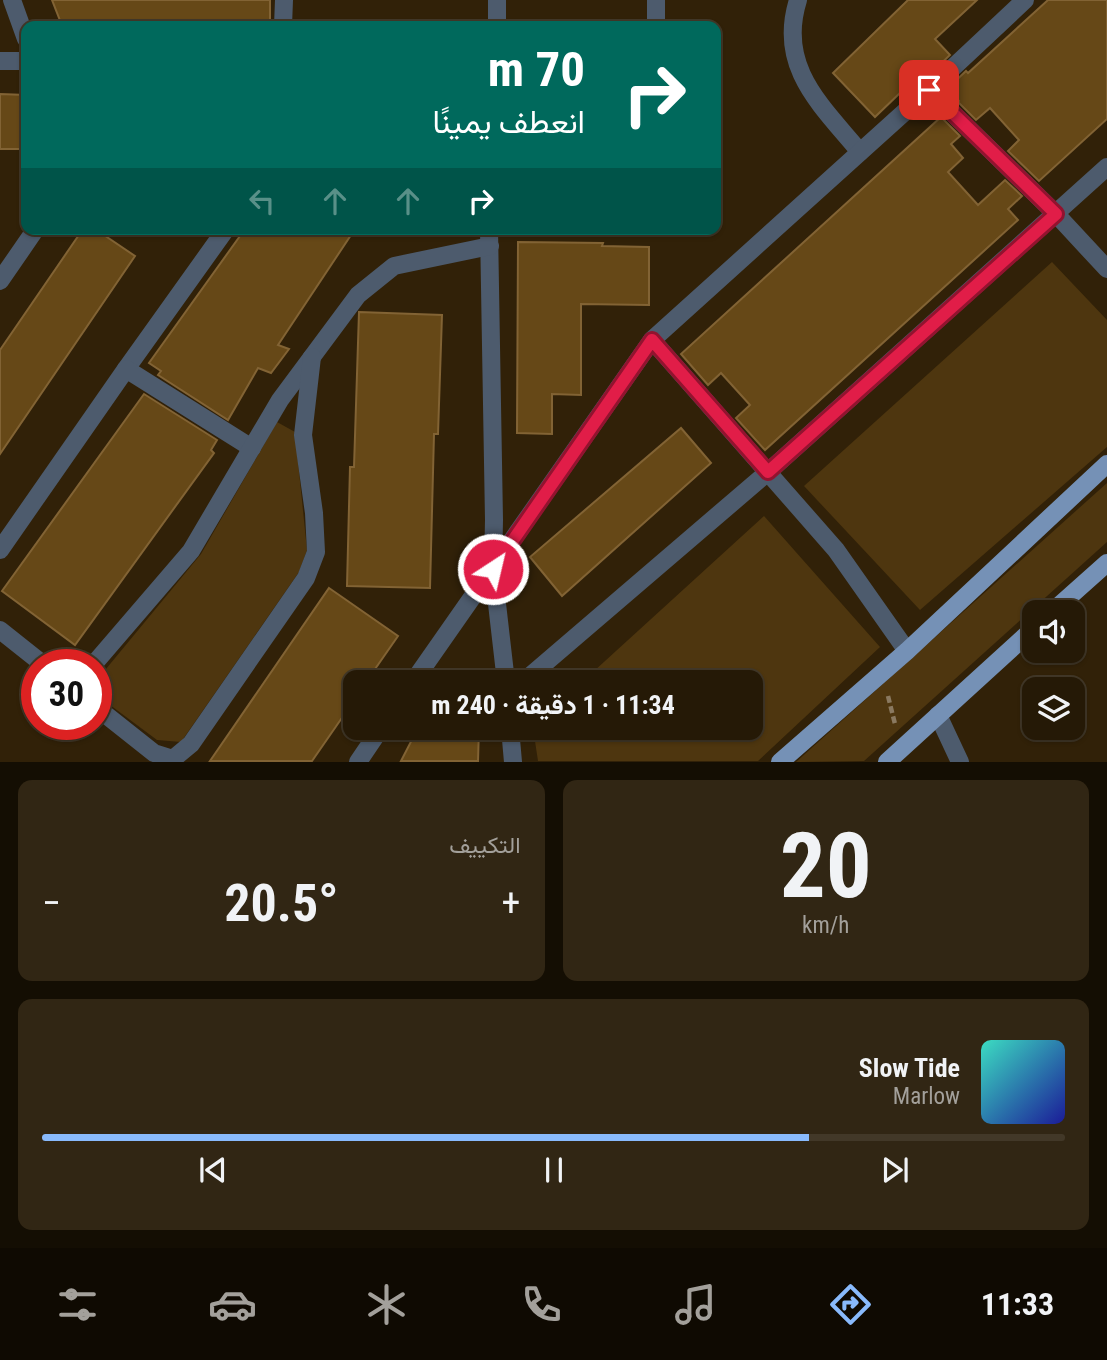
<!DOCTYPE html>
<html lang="ar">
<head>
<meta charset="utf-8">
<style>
	:root { --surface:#251906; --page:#312614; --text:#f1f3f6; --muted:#a3a09b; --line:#423828; --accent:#89bafc }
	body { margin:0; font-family:"Roboto Condensed",Vazirmatn,sans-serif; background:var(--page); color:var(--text); direction:rtl; height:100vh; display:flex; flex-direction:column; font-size:26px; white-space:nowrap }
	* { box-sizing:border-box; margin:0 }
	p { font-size:23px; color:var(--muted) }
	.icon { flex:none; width:38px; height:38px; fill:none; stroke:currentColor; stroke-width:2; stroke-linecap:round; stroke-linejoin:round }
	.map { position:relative; height:762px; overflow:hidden; direction:ltr }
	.panel { display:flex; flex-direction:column; gap:18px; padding:18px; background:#140e03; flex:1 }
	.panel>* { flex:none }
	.top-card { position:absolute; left:21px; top:21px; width:700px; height:214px; border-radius:14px; box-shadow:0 2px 5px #0004,0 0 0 2px var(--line); direction:rtl; background:#00695c; color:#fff; overflow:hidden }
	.controls { position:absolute; left:1022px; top:600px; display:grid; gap:14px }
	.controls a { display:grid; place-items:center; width:63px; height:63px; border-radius:14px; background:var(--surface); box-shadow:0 2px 5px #0004,0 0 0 2px var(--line); font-size:35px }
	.speed { position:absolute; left:21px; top:649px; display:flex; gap:14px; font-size:35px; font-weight:700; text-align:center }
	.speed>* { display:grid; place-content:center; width:91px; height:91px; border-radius:50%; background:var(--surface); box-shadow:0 2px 5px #0004,0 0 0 2px var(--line); line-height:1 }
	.speed .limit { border:10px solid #d22; background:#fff; color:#111 }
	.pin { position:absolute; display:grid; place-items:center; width:60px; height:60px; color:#fff; margin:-30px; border-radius:14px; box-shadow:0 4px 10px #0006 }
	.me { position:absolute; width:77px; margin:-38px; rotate:35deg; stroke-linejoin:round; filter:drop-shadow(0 0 5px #0008) }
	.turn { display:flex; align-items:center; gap:24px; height:147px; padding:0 21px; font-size:32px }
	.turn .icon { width:91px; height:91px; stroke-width:2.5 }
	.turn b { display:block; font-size:49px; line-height:60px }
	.lanes { display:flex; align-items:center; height:66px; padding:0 21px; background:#0003; justify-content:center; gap:35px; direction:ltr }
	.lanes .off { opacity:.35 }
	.big { font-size:52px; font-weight:700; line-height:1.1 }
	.panel .card { flex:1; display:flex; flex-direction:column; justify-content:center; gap:10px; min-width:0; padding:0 24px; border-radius:14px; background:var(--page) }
	.panel .dial { align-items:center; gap:0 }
	.dial b { font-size:91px; line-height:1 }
	.song { display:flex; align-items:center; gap:21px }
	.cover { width:84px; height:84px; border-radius:10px; background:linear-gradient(135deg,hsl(170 70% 55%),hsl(240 70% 35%)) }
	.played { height:7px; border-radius:4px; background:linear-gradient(90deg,var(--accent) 75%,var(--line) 75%) }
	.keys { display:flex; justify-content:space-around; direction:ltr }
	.heat { display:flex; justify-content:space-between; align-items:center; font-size:38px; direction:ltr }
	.panel .tiles { flex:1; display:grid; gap:18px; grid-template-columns:1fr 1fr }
	.card:last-child { grid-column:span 2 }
	.trip { position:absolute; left:343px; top:670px; width:420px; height:70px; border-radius:14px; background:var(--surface); box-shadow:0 2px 5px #0004,0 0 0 2px var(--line); font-weight:700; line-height:70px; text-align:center; direction:rtl }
	.menu { display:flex; height:112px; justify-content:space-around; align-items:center; background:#0f0a02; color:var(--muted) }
	.menu .icon { width:49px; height:49px }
	.menu .selected { color:var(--accent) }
	.menu b { font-size:32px; color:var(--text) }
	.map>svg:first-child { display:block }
	.green { fill:#4e360f }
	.building { fill:#664817; stroke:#826334; stroke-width:2 }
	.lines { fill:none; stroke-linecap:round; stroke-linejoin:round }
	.path { stroke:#8a7960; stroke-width:4.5; stroke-dasharray:7 3.5; stroke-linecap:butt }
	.minor { stroke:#4d5b6d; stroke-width:18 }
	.primary { stroke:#7591b6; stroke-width:18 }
	.route-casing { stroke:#92132f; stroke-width:18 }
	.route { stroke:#e11d48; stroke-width:12 }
</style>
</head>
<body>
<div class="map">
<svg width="1107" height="762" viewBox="0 0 1107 762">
	<rect width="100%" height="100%" fill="#312108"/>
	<g class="green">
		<polygon points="1052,262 1107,320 1107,447 920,610 804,486"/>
		<polygon points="277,422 295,432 307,550 299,572 181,742 157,740 102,699 101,675 201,554"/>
		<polygon points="1107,483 1107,542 864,761 796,762"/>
		<polygon points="764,516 880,647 758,761 538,761 533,728 751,728 751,682 582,682"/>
	</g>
	<g class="building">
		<polygon points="52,0 270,0 270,26 134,26 61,23"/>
		<polygon points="908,0 977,0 935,39 950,55 933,71 928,66 875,117 833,73"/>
		<polygon points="1048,0 1107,0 1107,119 1039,181 1008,151 1019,140 990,108 976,120 958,102 959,101 948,88 966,71 968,73"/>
		<polygon points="0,94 26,95 26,149 0,149"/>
		<polygon points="941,117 960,136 951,144 963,158 948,172 978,205 1005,180 1022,196 1008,209 1018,220 765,450 736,418 750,405 721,373 708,385 681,354"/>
		<polygon points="83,229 95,229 135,256 0,454 0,350"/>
		<polygon points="245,229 355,229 278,345 289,349 271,373 258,368 228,420 158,375 161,371 149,363"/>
		<polygon points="518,242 603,243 602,246 649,247 649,305 581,304 581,395 552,394 552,434 517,433"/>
		<polygon points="359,312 442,315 438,434 434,434 430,588 347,586 350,467 354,467"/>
		<polygon points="144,394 217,440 211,450 214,453 75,645 2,591"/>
		<polygon points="681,428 711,463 562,596 530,557"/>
		<polygon points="329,588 398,636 366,682 355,682 355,699 312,761 210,761"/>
		<polygon points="418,728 479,728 478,761 401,761"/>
	</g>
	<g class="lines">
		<polyline class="path" points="888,696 895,724"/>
		<g class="minor">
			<polyline points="12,0 26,39"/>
			<polyline points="656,0 656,26"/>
			<path d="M798,0C777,67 821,105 860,152"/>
			<polyline points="1025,0 929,90 1056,214 1107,269"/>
			<polyline points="283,26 284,0"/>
			<polyline points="497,26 497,0"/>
			<polyline points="0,61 26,61"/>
			<polyline points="489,229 494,520 493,569 506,682"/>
			<polyline points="0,281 33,233"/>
			<polyline points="126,369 226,229"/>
			<polyline points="0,550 126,369 252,448"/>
			<polyline points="0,630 44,665"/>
			<polyline points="907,651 836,550 652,340 929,90"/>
			<polyline points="93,665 191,551 280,400 358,295 394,266 490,246"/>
			<polyline points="413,682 652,340"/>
			<polyline points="523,682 768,472 1107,167"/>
			<polyline points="96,707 154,753 173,759 191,744 306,578 316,552 314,513 303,435 312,357"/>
			<polyline points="938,715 960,762"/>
			<polyline points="510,728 513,762"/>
			<polyline points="358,762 381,728"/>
		</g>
		<g class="primary">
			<polyline points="1052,612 1107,563"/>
			<polyline points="780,762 907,651 1107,464"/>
			<polyline points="887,762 1034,628"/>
		</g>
	</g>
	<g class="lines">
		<defs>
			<polyline id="route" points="493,569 652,340 768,472 1056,214 929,90"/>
		</defs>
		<use href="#route" class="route-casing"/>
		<use href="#route" class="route"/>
	</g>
</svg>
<div class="controls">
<a><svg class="icon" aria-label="sound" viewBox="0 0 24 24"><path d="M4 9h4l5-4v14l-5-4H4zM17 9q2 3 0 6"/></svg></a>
<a><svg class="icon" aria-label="layers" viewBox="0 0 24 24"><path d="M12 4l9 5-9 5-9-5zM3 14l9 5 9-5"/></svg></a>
</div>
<div class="speed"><div class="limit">30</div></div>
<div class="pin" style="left:929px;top:90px;background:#d93025"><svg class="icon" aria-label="arrive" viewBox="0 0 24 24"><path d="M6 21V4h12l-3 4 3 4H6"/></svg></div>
<svg class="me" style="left:493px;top:569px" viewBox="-20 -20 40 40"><circle r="17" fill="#e11d48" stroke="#fff" stroke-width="3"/><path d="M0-11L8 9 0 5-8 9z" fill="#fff"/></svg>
<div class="trip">11:34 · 1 دقيقة · 240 m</div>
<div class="top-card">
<div class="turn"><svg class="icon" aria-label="right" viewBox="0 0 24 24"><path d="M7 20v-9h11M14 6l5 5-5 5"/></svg><div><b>70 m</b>انعطف يمينًا</div></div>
<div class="lanes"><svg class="icon off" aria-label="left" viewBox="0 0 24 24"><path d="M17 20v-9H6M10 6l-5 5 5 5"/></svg><svg class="icon off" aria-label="ahead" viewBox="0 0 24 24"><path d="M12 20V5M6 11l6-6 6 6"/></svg><svg class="icon off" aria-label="ahead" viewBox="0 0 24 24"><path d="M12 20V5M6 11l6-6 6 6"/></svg><svg class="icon" aria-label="right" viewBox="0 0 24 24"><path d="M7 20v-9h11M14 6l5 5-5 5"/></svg></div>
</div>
</div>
<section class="panel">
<div class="tiles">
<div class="card dial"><b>20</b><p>km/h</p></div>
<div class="card"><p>التكييف</p>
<div class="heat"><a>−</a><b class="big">20.5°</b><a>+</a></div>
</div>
<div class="card">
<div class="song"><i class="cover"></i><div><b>Slow Tide</b><p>Marlow</p></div></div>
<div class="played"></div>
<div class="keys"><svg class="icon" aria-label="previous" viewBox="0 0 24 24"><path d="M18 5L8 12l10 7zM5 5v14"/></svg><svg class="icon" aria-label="pause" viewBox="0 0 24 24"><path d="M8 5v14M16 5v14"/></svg><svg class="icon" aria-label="next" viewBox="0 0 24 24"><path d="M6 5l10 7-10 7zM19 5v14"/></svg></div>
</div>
</div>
</section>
<nav class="menu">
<b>11:33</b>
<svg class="icon selected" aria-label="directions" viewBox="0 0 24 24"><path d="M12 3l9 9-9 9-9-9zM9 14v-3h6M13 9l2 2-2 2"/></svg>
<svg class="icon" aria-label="music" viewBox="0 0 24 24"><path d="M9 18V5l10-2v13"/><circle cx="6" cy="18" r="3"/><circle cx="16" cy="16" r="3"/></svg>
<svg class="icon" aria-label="phone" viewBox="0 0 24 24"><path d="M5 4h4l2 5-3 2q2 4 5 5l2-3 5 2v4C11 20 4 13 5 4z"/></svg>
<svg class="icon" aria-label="climate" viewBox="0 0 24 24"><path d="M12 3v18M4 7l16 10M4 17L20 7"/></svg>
<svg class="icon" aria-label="car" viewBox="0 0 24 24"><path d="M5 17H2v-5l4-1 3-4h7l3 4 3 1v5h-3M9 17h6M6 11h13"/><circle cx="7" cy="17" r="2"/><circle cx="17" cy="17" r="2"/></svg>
<svg class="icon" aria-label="filters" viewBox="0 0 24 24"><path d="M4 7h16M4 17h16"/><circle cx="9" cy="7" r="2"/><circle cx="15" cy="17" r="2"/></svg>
</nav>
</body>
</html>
